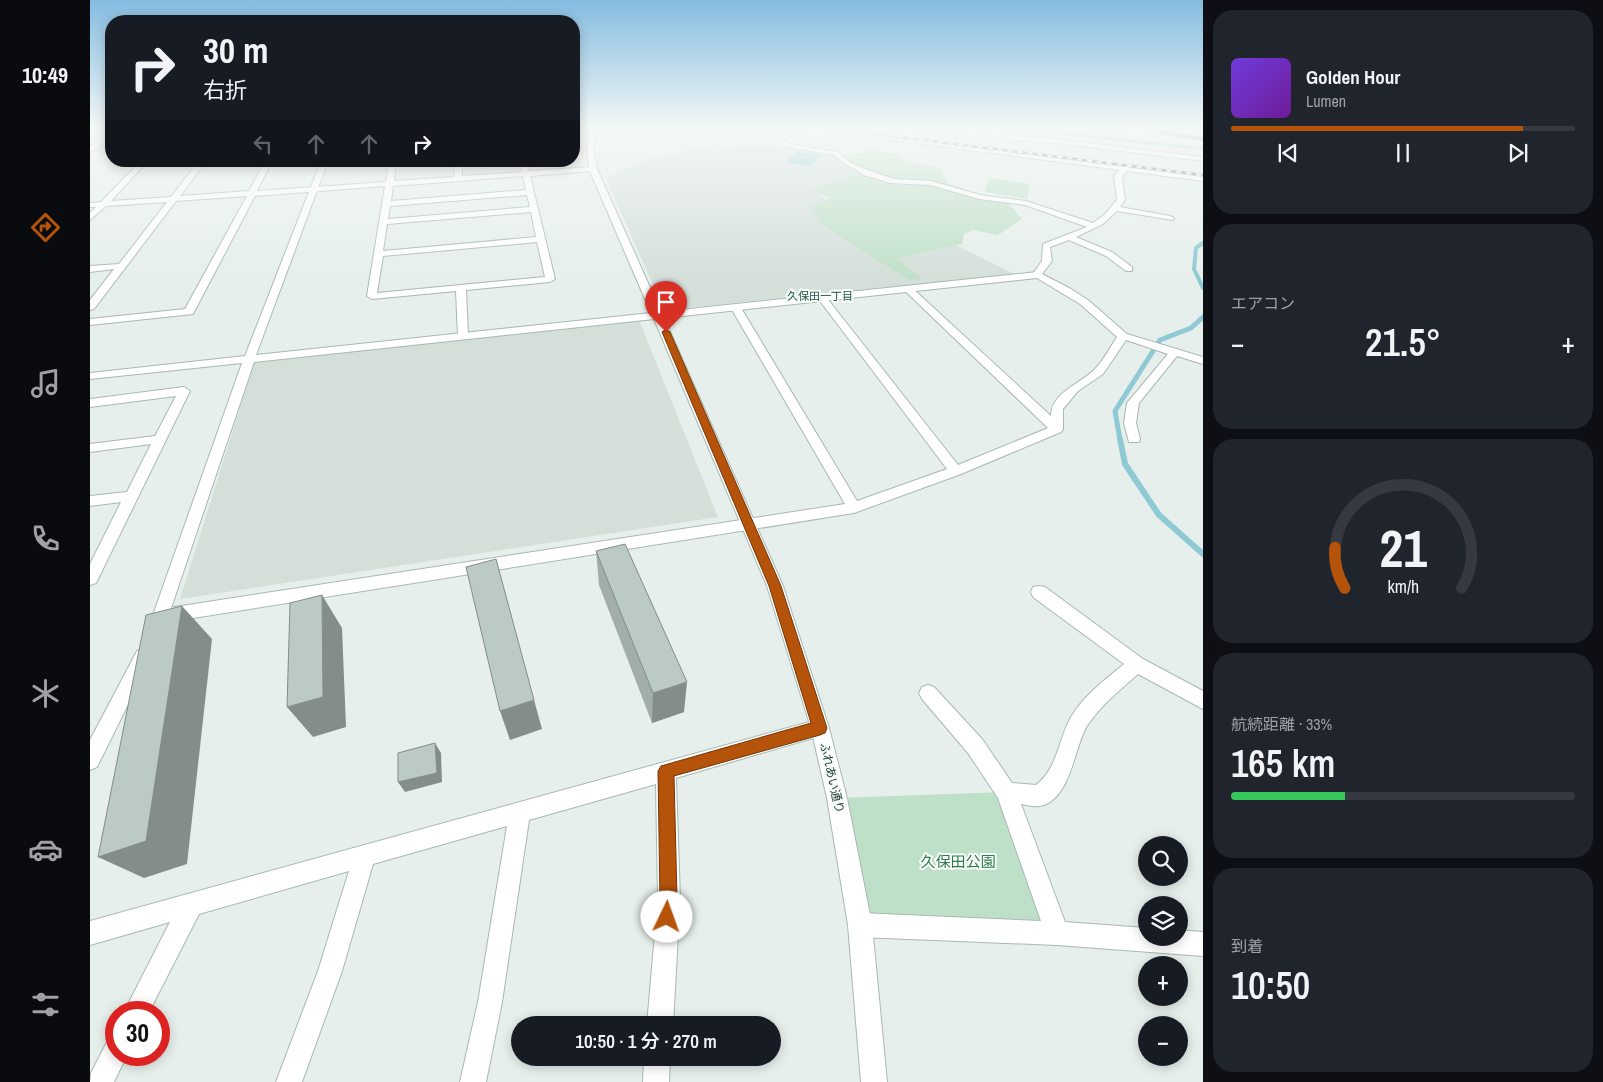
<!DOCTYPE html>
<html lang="ja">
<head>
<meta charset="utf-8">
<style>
	:root { --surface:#171b24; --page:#20242c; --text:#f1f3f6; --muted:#9ea1a6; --line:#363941; --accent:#b45309 }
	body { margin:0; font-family:"Archivo Narrow","Noto Sans JP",sans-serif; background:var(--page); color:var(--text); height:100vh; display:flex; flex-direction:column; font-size:19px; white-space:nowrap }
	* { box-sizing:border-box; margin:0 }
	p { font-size:16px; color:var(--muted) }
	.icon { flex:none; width:28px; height:28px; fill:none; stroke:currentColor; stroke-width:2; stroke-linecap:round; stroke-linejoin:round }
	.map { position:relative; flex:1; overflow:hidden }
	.side { display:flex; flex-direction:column; gap:10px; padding:10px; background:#0d0f14; width:400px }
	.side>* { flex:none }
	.guide { position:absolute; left:15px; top:15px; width:475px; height:152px; border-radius:20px; box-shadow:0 2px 12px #0003; background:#171b24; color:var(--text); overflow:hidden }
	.fabs { position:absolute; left:1048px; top:836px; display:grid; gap:10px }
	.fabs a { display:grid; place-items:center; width:50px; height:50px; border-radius:50%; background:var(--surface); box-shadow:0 2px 12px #0003; font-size:25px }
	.speed { position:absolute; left:15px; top:1001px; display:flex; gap:10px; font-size:25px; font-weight:700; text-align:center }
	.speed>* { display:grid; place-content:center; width:65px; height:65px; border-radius:50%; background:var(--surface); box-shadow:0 2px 12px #0003; line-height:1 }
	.speed .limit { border:8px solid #d22; background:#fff; color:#111 }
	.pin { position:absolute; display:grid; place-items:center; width:42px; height:42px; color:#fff; margin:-51px -21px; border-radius:50% 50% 50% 0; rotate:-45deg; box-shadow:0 0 5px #0007 }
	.pin .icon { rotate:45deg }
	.me { position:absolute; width:55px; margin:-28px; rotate:3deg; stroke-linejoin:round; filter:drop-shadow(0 0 4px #0008) }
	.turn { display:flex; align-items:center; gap:18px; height:105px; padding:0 15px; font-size:22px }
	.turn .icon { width:65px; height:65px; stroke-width:2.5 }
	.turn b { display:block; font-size:35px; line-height:42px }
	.lanes { display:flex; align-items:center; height:48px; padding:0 15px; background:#0003; justify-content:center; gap:25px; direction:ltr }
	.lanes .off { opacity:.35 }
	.big { font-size:38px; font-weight:600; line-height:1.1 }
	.side .card { flex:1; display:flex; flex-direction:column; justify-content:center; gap:8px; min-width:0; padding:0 18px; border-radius:20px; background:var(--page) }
	.side .dial { align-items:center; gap:0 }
	.dial svg { height:130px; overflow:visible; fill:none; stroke:var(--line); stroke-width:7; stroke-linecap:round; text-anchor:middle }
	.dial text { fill:var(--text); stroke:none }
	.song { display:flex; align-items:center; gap:15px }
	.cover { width:60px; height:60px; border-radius:8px; background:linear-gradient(135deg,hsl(260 70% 55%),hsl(280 70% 35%)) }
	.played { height:5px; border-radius:2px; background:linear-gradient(90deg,var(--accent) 85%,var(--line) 85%) }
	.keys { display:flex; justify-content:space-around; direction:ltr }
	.heat { display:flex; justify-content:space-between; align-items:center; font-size:28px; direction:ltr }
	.charge { height:8px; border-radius:4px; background:linear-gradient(90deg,#34c759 33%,var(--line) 0) }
	.trip { position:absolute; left:421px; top:1016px; width:270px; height:50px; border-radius:25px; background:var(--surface); box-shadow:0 2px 12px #0003; font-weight:600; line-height:50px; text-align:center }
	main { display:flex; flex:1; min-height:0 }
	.menu { display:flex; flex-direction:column; width:90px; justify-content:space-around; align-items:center; background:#090b0e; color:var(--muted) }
	.menu .icon { width:35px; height:35px }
	.menu .selected { color:var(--accent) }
	.menu b { font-size:22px; color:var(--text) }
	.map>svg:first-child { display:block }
	.built { fill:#d4dfda }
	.green { fill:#bfe0c8 }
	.water { fill:#8ec9d4 }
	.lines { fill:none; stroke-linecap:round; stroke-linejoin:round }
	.stream-far3 { stroke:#8ec9d4; stroke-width:3 }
	.stream-far2 { stroke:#8ec9d4; stroke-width:4 }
	.stream-far1 { stroke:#8ec9d4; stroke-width:5 }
	.stream { stroke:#8ec9d4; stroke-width:6 }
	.minor-casing { stroke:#a8b8b2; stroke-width:2 }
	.tertiary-casing { stroke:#a8b8b2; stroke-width:2 }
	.secondary-casing { stroke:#a4bbb3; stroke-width:2 }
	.trunk-casing { stroke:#c2cac8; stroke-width:2 }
	.minor { fill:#fff; fill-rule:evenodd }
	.tertiary { fill:#fff; fill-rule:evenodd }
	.secondary { fill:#fff; fill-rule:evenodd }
	.trunk { fill:#4c8a7c; fill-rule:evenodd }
	.rail-casing { stroke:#5f7d75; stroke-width:2.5 }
	.rail { stroke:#f7fbf9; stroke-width:2; stroke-dasharray:5; stroke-linecap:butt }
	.wall { fill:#a1aea9 }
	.shaded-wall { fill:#838d89 }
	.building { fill:#bbcac4; stroke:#838d89 }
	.route { fill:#b45309; stroke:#753606 }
	.labels { text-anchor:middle; stroke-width:4; stroke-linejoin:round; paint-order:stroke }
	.far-neighbourhood-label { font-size:11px; fill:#1f5548; stroke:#f7fbf9 }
	.street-label { font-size:12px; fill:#24423a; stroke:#f7fbf9 }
	.near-park-label { font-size:15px; fill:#2d7a4b; stroke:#f7fbf9 }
</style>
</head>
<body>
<main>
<nav class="menu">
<b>10:49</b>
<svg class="icon selected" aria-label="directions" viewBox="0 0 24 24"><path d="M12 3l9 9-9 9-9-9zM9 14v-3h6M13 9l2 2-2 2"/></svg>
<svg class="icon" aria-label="music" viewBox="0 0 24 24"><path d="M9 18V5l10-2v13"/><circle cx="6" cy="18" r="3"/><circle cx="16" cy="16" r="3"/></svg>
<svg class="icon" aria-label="phone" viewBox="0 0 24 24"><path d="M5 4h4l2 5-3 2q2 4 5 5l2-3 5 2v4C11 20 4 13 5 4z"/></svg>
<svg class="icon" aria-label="climate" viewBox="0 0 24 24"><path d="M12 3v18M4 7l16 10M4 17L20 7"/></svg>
<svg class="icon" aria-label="car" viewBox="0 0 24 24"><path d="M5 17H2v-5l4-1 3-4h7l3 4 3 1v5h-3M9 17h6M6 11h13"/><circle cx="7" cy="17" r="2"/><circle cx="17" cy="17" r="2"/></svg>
<svg class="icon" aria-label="filters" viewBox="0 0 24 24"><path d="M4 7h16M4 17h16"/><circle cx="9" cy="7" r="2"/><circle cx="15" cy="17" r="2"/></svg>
</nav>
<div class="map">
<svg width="1113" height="1082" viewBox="0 0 1113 1082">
	<rect width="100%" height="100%" fill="#e6efeb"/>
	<g class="built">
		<polygon points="645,145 695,146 740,154 751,159 765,171 782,178 723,188 802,259 866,245 924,274 574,310 516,178 557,159 610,149 627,152"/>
		<polygon points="549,320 628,517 90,599 164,363"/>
	</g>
	<g class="green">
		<polygon points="784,150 808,153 816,161 849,168 858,183 885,193 914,198 932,219 908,235 883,230 874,234 872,244 807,258 831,279 819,280 731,224 722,208 739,198 722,190 733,184 748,183 757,177 773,174 743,157"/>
		<polygon points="899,178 940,184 937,199 895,192"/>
		<polygon points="916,792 967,933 770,925 747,798"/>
	</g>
	<polygon class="water" points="708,151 732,155 720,166 696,162"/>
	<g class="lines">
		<polyline class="stream-far3" points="927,128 1113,149"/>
		<polyline class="stream-far2" points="1113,243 1106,248 1104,269 1113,288"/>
		<polyline class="stream-far1" points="1030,440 1025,411 1070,340 1101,328 1113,317"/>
		<polyline class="stream" points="1030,439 1035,464 1069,515 1113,554"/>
		<defs>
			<g id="minor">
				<polygon points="484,128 502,128 505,130 502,132 484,131"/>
				<path d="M712,128H718L699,144L748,152L761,163L780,171L804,179L841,181L890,195L936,201L1003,223L1014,215L1027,200L1024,176L1032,167H1038L1039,169L1032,176L1035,200L1030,207L1080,216L1084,218L1083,220L1027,211L1013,224L986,237L1022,252L1042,267V271H1036L1016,256L979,240L960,247L962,261L952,274L981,289L998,300L1037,334L1113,357V364L1087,356L1049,403L1046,423L1050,439L1049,442H1039L1034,423L1037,403L1078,354L1036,340L1013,374L988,391L973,409V429L971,432L871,474L764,513L78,622L72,620L70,615L72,610L78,608L755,504L641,308L646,305L651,308L767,501L857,469L730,301V297H736L868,465L958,428L813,289L818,286L821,287L961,416C961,392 991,384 1005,369C1014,360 1020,347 1027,337L990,304L942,275L952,261L953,244L997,227L935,205L889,199L841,185L800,183L774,175L757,165L744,155L692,146V144Z"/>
				<polygon points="810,128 831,128 973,140 1113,157 1113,161 973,144 813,130"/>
				<polygon points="21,148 21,152 12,153 9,151"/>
				<path d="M51,161H58L21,201L81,197L109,161H116L90,196L159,191L175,161H182L167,191L296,182L299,161H306L304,181L364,177L366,161H372V176L432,172L430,161H437L439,171L503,167L507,169L503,171L440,176L465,279L460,282L376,290L378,336L373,339L368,336L366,291L282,299L277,296L295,186L165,196L103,314L0,325V319L95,309L157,196L86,201L4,309L0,310V300L24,269L0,272V266L29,264L77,202L16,206L0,220V213L6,207H0V203L11,202ZM433,176L436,190L301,201L303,186ZM437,195L440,207L298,219L300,206ZM441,212L446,237L293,251L297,224ZM447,242L455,277L287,293L293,256Z"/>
				<polygon points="94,387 100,391 8,579 6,583 0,585 0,564 31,502 0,506 0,496 37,492 61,444 0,452 0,444 65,436 86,396 0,407 0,399"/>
				<path d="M949,586L955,587L1053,659L1113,691V709L1048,674C1030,690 1011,705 997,726C984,747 981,800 950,806C944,807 936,805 931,804L975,922L1056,928V938H1089V930L1113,932V956L967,945L770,937L762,933L758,925L762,917L770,913L951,921L908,798L878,753L832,699L829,693L832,687L838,685L844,687L892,739L922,783L946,785C968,768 968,740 981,717C994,695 1015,680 1034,664L943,597L941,592L943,587Z"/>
				<polygon points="730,719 737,722 739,728 737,734 586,778 590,899 583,1025 557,1025 568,899 566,784 439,820 412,1002 396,1082 370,1082 388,1002 417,826 283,864 252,971 212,1082 186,1082 228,971 259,871 109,914 59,1012 34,1012 80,922 0,945 0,921"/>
				<polygon points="26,1038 26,1055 37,1055 24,1082 0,1082 1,1073 17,1042"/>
				<polygon points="554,1058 580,1058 579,1082 553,1082"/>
			</g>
			<g id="tertiary">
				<polygon points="500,128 506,128 503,148 507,169 571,312 947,272 952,275 947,278 574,318 693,586 739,728 757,798 782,925 797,1082 771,1082 758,925 737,798 721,728 677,586 564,319 164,362 74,629 72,634 66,636 60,634 58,629 152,363 0,379 0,373 155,356 231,161 238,161 166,355 561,313 499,169 497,148"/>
				<polygon points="21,134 21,139 0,152 0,147"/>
				<polygon points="53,648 59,651 62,656 7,767 0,770 0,740 47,651"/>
			</g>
			<polygon id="secondary" points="711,128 726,128 1113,177 1113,181"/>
			<polygon id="trunk" points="1041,128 1054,128 1113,137 1113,141"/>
		</defs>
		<use href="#minor" class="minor-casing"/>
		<use href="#tertiary" class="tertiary-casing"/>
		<use href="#secondary" class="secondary-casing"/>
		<use href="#trunk" class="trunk-casing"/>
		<use href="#minor" class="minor"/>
		<use href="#tertiary" class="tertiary"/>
		<use href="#secondary" class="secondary"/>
		<use href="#trunk" class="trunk"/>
		<defs>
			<polyline id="rail" points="739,128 1113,175"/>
		</defs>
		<use href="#rail" class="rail-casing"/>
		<use href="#rail" class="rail"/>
	</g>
	<polygon class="wall" points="506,551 594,712 562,723 509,585"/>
	<g class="shaded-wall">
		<polygon points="232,595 252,628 256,727 223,737 197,707"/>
		<polygon points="92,606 122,639 97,864 54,878 8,857"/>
		<polygon points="597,682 594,712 562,723 563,693"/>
		<polygon points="444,700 452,729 420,740 410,711"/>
		<polygon points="345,743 351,753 352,782 315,792 308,782"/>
	</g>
	<g class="building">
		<polygon points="535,544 597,682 563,693 506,551"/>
		<polygon points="406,559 444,700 410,711 376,567"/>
		<polygon points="232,595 233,697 197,707 200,603"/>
		<polygon points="92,606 56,841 8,857 56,615"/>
		<polygon points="345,743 347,773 308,782 308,753"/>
	</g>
	<linearGradient id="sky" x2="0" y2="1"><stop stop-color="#84bce0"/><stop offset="0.46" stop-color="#f4f8f6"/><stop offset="1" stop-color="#f4f8f6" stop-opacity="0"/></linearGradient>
	<rect width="1113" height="279" fill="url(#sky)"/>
	<polygon class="route" points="576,329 580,332 691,586 737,728 735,733 730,735 584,776 587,899 586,917 584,923 577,926 571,923 569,917 570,899 568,771 571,766 721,723 679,586 572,332"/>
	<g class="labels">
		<g class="far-neighbourhood-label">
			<text x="730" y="300">久保田一丁目</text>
		</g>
		<g class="street-label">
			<text transform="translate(742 778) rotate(77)" y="4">ふれあい通り</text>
		</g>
		<g class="near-park-label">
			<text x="868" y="867">久保田公園</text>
		</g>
	</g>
</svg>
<div class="fabs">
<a><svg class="icon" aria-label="search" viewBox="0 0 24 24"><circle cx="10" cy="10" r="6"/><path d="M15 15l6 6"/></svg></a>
<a><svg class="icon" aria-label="layers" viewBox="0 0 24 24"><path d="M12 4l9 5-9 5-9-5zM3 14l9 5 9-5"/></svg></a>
<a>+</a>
<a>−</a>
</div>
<div class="speed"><div class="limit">30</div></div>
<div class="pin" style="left:576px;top:332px;background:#d93025"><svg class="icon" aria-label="arrive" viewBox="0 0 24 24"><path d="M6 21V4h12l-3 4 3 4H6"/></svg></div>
<svg class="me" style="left:577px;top:917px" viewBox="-20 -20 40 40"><circle r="19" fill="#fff"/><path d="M0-13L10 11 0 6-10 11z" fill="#b45309"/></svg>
<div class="trip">10:50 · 1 分 · 270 m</div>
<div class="guide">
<div class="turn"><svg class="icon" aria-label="right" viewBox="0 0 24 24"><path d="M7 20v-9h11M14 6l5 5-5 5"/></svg><div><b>30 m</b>右折</div></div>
<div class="lanes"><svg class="icon off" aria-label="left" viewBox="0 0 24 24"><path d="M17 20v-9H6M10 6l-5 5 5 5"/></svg><svg class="icon off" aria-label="ahead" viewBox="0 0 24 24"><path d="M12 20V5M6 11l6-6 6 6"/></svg><svg class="icon off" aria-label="ahead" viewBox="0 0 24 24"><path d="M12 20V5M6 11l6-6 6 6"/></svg><svg class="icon" aria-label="right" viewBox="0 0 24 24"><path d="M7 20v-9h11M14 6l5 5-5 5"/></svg></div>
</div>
</div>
<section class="side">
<div class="card">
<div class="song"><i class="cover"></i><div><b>Golden Hour</b><p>Lumen</p></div></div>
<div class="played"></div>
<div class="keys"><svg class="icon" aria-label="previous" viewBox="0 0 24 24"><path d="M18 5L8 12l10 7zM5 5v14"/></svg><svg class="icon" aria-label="pause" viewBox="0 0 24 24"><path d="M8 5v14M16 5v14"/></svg><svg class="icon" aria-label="next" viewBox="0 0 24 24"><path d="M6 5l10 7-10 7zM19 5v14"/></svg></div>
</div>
<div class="card"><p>エアコン</p>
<div class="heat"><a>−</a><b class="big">21.5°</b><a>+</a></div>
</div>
<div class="card dial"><svg viewBox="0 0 100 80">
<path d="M14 69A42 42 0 1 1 86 69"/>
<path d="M14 69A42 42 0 0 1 8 44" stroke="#b45309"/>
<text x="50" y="56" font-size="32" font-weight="700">21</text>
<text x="50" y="72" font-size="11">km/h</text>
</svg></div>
<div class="card"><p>航続距離 · 33%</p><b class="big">165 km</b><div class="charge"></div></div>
<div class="card"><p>到着</p><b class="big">10:50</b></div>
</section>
</main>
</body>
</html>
